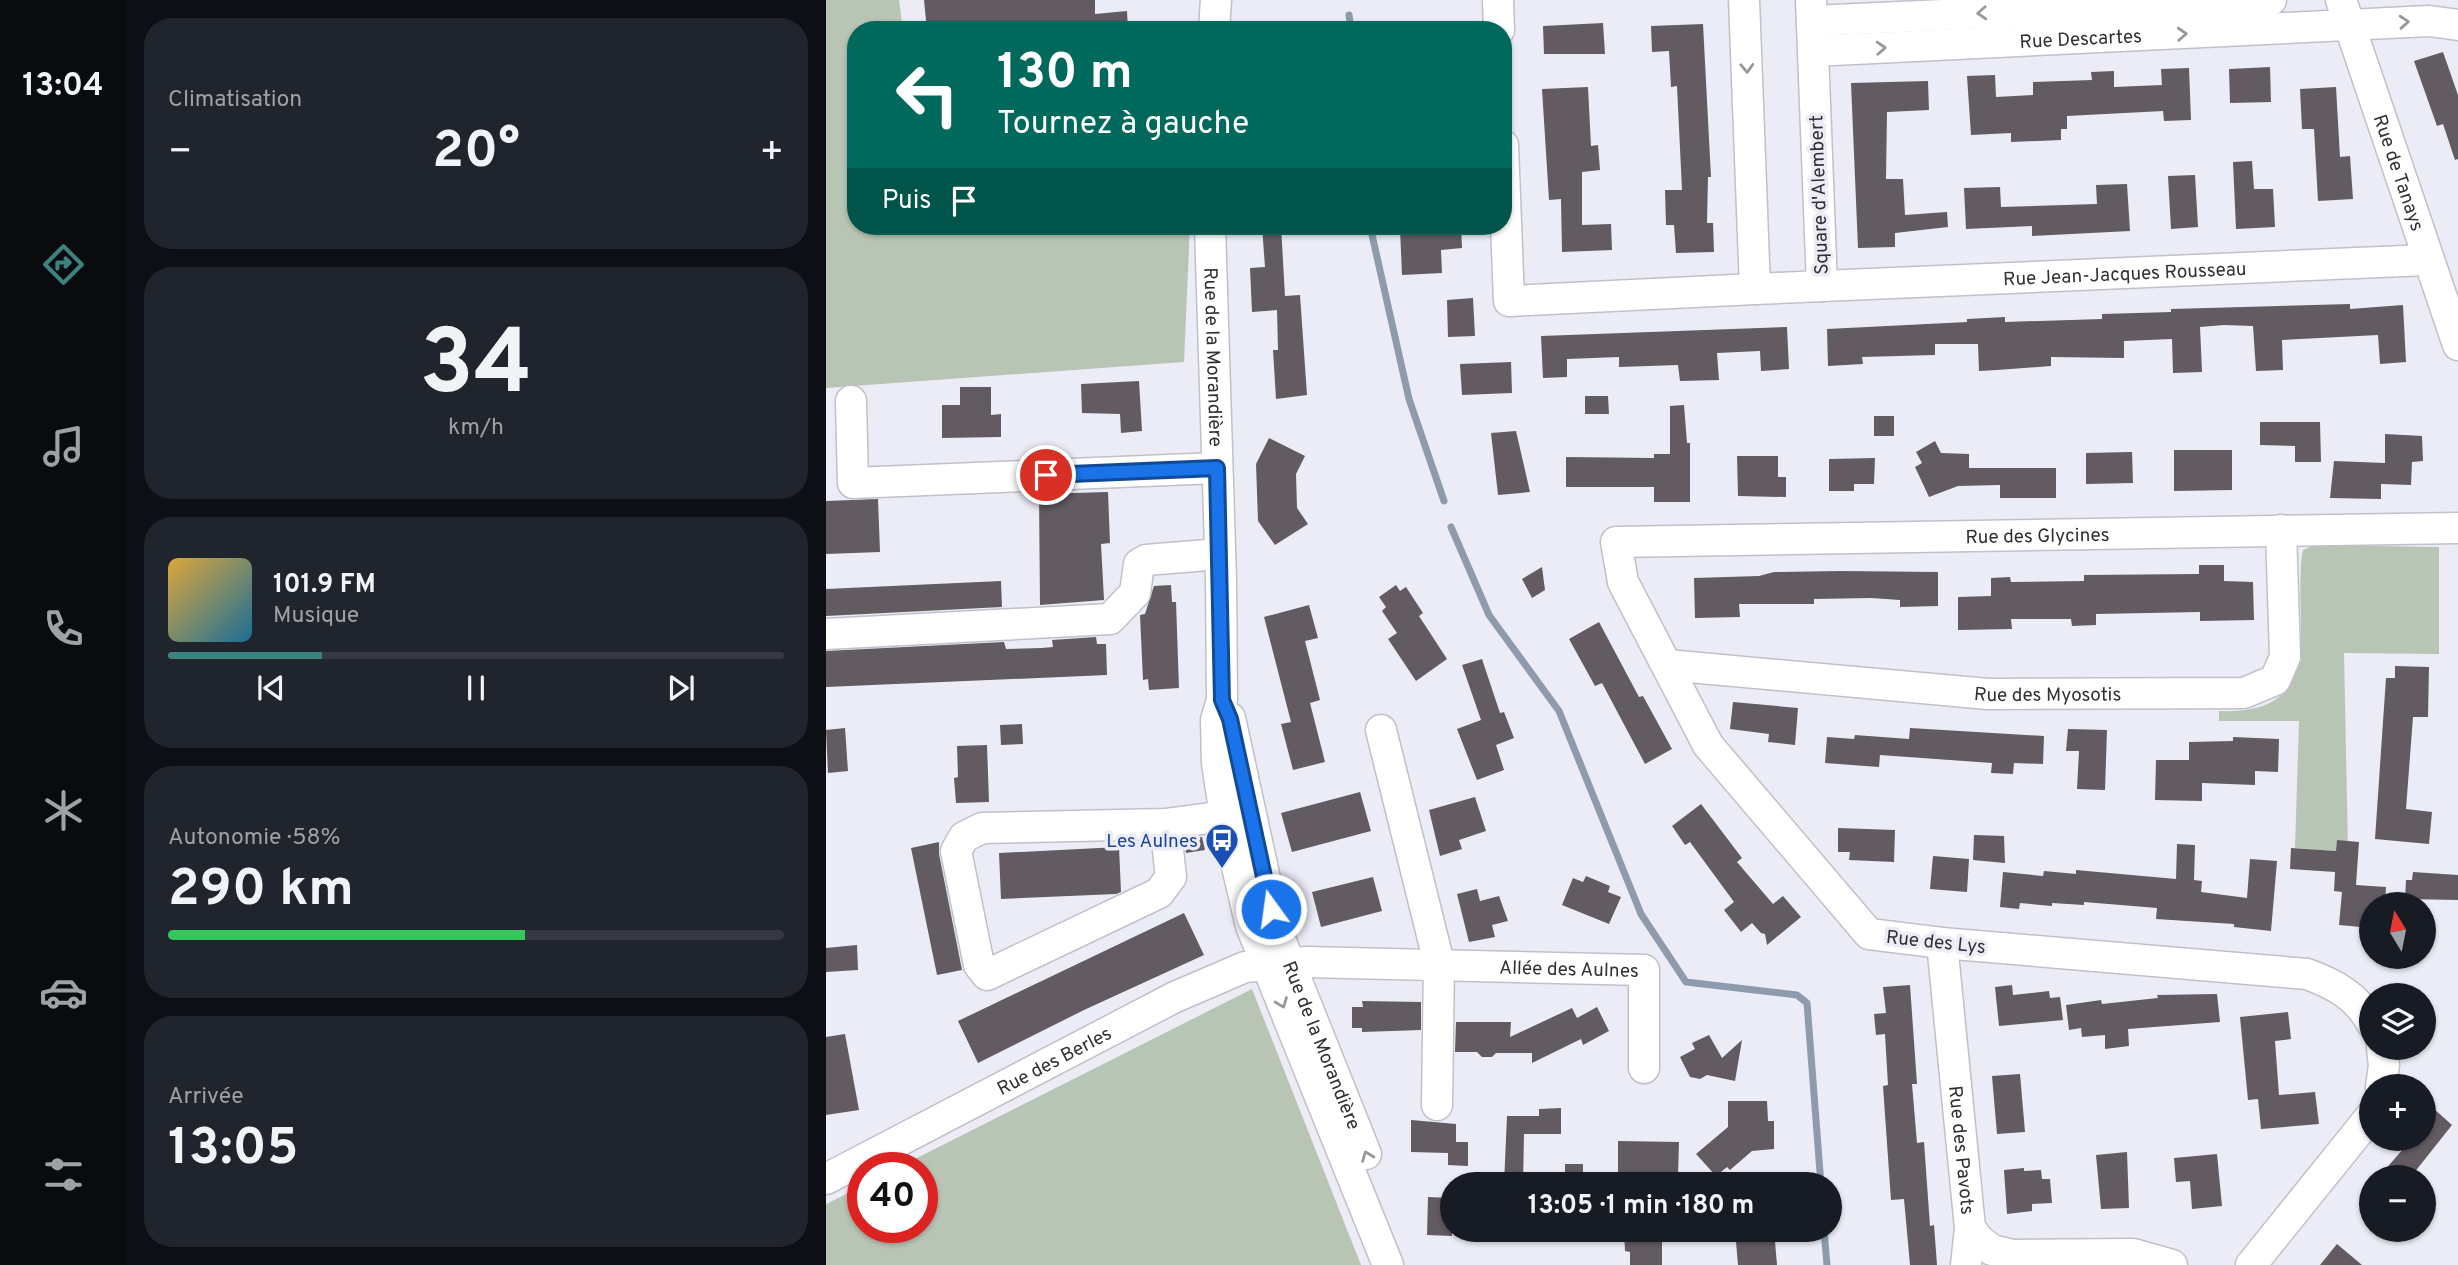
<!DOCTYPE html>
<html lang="fr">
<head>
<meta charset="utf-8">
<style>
	:root { --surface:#171b24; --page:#20242c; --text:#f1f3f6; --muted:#9ea1a6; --line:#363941; --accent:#3c8380 }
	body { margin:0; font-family:Overpass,sans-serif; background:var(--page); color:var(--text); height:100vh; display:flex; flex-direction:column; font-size:26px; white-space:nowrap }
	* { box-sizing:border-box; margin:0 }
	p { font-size:23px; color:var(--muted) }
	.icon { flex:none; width:38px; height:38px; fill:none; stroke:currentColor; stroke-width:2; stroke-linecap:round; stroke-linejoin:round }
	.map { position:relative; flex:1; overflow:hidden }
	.sheet { display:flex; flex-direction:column; gap:18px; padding:18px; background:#0d0f14; width:700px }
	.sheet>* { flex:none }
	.banner { position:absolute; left:21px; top:21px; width:665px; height:214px; border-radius:28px; box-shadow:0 2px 5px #0004; background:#00695c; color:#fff; overflow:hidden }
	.needle { width:46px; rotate:350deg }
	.tools { position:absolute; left:1533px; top:892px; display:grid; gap:14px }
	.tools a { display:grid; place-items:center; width:77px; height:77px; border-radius:50%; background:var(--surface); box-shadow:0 2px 5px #0004; font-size:35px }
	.speed { position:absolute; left:21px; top:1152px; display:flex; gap:14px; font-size:35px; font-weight:700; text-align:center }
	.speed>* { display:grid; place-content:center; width:91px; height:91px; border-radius:50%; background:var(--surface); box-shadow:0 2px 5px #0004; line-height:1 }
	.speed .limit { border:10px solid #d22; background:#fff; color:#111 }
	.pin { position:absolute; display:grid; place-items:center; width:60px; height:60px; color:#fff; margin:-30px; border:4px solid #fff; border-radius:50%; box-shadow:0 2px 7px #0007 }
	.me { position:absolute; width:77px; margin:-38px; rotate:346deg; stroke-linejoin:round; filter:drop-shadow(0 0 5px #0008) }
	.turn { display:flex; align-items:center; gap:24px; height:147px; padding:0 35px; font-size:32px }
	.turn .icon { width:91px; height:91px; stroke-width:2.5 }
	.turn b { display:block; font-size:49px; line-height:60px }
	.then { display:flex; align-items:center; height:66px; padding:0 35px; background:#0003; gap:14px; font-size:26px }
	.big { font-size:52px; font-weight:700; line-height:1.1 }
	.sheet .card { flex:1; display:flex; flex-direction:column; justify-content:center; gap:10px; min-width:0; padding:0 24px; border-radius:28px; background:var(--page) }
	.sheet .dial { align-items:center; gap:0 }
	.dial b { font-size:91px; line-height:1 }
	.song { display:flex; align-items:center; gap:21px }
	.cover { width:84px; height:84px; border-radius:10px; background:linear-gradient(135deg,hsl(40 70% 55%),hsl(200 70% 35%)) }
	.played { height:7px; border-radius:4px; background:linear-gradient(90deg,var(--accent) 25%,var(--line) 25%) }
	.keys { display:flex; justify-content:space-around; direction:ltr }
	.heat { display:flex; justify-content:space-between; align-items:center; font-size:38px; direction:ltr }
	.charge { height:10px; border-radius:5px; background:linear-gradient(90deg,#34c759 58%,var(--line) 0) }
	.trip { position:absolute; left:614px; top:1172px; width:402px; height:70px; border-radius:35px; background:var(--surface); box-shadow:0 2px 5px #0004; font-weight:700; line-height:70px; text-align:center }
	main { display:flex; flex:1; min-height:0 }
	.tabs { display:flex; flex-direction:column; width:126px; justify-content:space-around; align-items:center; background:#090b0e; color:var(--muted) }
	.tabs .icon { width:49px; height:49px }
	.tabs .on { color:var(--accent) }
	.tabs b { font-size:32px; color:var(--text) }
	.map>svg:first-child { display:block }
	.green { fill:#b9c5b4 }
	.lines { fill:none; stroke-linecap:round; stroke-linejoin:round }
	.stream { stroke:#8d9bad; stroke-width:7 }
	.building { fill:#625b62 }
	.minor-casing { stroke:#c0c0ca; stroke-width:33 }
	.minor { stroke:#fff; stroke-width:30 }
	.oneway { stroke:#98989a }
	.route-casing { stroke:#114b97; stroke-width:18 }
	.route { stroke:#1a73e8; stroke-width:12 }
	.labels { text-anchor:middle; stroke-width:7; stroke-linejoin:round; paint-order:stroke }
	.street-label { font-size:19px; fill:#313135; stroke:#ececf7 }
	.transit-label { font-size:19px; fill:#164399; stroke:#ececf7; text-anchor:end }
</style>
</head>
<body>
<main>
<nav class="tabs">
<b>13:04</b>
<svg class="icon on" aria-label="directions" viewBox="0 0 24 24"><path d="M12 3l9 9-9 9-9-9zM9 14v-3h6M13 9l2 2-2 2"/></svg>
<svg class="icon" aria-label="music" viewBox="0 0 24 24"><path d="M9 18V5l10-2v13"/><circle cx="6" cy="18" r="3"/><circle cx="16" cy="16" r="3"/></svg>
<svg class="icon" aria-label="phone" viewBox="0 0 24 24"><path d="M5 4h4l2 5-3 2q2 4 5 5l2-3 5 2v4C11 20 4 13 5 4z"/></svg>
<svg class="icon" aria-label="climate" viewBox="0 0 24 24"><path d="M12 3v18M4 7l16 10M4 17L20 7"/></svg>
<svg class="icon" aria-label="car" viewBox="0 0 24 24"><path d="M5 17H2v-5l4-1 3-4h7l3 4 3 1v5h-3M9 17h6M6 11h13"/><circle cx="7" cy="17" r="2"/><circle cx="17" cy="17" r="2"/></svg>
<svg class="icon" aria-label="filters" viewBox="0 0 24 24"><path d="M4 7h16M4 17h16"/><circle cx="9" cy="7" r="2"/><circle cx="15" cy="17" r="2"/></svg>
</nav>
<section class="sheet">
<div class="card"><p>Climatisation</p>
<div class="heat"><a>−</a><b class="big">20°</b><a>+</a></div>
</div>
<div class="card dial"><b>34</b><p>km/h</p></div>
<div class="card">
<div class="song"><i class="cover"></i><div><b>101.9 FM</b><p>Musique</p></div></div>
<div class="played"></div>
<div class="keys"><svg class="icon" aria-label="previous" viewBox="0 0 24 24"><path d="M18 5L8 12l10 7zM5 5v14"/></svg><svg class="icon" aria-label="pause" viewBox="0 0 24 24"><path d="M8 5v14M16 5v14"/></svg><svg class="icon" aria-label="next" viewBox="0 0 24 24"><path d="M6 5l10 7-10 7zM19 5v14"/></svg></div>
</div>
<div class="card"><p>Autonomie · 58%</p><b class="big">290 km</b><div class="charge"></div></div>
<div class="card"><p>Arrivée</p><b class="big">13:05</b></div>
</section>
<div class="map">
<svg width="1632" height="1265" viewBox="0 0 1632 1265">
	<rect width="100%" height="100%" fill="#ececf7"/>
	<g class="green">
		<polygon points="0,0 73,0 77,30 30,30 30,226 364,226 358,362 0,388"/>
		<path d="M1488,545L1613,547V654L1518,653L1522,852L1469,848L1473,721H1393V711C1503,716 1467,624 1476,555L1477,550Z"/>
		<polygon points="426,989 535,1265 0,1265 0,1204 37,1186 37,1227 96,1227 96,1167 73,1167"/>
	</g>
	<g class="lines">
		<g class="stream">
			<polyline points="523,15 525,30"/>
			<polyline points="544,226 583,399 618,501"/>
			<polyline points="625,527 663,615 733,711 815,914 860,982 971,995 981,1003 995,1185"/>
			<polyline points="998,1230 1001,1265"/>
		</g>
	</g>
	<g class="building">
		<polygon points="98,0 269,0 269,14 301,11 302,30 101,30"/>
		<polygon points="777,23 779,54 718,54 717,26"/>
		<polygon points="877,24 885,177 882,177 881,223 887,223 888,252 850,253 848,225 840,225 839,190 856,190 851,86 845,87 843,51 826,52 825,26"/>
		<polygon points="1617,52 1632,95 1632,159 1629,160 1617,124 1611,126 1588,61"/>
		<polygon points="1444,67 1445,102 1404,103 1403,69"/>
		<polygon points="1363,68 1365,120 1338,121 1337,111 1241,116 1241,129 1235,129 1235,140 1185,142 1185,133 1145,135 1141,76 1169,75 1170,97 1207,95 1207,82 1266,80 1265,72 1288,71 1288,87 1336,85 1335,69"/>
		<polygon points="1102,81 1103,110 1061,112 1060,179 1077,179 1079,215 1121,212 1122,227 1069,233 1069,247 1032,248 1025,83"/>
		<polygon points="762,87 765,146 772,145 774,170 756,172 756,225 785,224 786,250 736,252 735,199 723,200 716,89"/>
		<polygon points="1510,87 1514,157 1524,156 1527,199 1492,201 1488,129 1476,129 1474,89"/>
		<polygon points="1426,161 1428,189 1447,189 1449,227 1410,229 1407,162"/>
		<polygon points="1369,175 1372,227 1345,229 1342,176"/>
		<polygon points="1301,184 1304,231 1206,236 1206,226 1140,229 1138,188 1174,187 1175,207 1271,204 1270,185"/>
		<polygon points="436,226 455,226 459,296 474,295 481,395 450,399 447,350 452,350 451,310 426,312 424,268 439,267"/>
		<polygon points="635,226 636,248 615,250 616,273 576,275 574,229"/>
		<polygon points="647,298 649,336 622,337 621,300"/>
		<polygon points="1524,304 1524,309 1577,305 1580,362 1554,364 1552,335 1456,340 1457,370 1430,371 1427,326 1398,325 1374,327 1376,372 1347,373 1346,339 1298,341 1298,358 1225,357 1225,366 1171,370 1153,371 1152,344 1109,344 1109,355 1036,357 1037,364 1002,366 1001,329 1141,322 1141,319 1179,317 1179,322 1276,319 1276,314 1345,312 1345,309"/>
		<polygon points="961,327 963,369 935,371 934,351 891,353 893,380 854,381 852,365 793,367 793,357 741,359 741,377 717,378 715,336"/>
		<polygon points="685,362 686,393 636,395 634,364"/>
		<polygon points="313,381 316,431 295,433 294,414 256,413 255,384"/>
		<polygon points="134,387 165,387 165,415 175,414 175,437 116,438 116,405 134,405"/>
		<polygon points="759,396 782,396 783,414 759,414"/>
		<polygon points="858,405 861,443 864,443 864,502 828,502 828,487 740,487 740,457 828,458 828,454 844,454 844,406"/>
		<rect x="1048" y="416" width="20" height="20"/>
		<polygon points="1434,422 1494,422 1495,462 1469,462 1469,446 1434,445"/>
		<polygon points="690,431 704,492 672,495 665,433"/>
		<polygon points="1559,434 1596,436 1597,461 1586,462 1585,485 1555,484 1555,499 1504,498 1508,461 1559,463"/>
		<polygon points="443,438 479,456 470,474 471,508 482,524 449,545 432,521 430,464"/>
		<polygon points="1109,441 1115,453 1143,454 1143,468 1230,468 1230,498 1174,498 1174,485 1132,486 1103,497 1089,467 1096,463 1090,452"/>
		<polygon points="1348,450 1406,450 1406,490 1348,491"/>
		<polygon points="1306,452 1307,483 1260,484 1260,453"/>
		<polygon points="911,456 952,456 952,477 960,477 960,497 912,496"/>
		<polygon points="1049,458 1048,484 1028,484 1028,491 1003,491 1003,459"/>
		<polygon points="282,492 284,543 275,544 278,600 214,605 213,494"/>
		<polygon points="52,499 54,552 0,554 0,501"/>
		<polygon points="1373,565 1398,565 1398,581 1427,582 1428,620 1374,621 1374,612 1270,614 1270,625 1246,626 1245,619 1185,619 1186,629 1132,630 1132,597 1165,596 1165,578 1184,577 1185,582 1258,581 1258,575 1373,574"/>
		<polygon points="716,567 719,590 706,598 696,579"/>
		<polygon points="1015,571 1112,572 1112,606 1074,607 1074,600 1045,598 988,599 988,604 913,604 914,617 869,618 868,578 933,576 948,572"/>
		<polygon points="175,581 176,607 0,616 0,589"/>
		<polygon points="345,585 346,602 350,602 353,688 323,690 322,679 317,680 314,615 319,614 328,586"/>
		<polygon points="570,585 574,591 580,587 597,613 593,616 621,659 590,681 562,639 571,633 556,611 560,607 553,597"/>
		<polygon points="483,605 492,638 479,641 494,700 484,703 499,762 467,770 455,724 465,722 438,617"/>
		<polygon points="773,622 813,697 817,696 846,749 819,764 776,683 769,686 743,639"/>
		<polygon points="270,637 271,644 280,644 281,675 0,687 0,651 178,642 180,649 216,648 227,647 226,640"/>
		<polygon points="656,659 674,713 678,712 688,738 670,745 678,770 651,780 631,729 655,720 636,665"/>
		<polygon points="1569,666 1603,667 1602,717 1587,717 1580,809 1606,812 1603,844 1549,839 1560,678 1569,678"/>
		<polygon points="907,702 972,708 969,745 942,742 943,734 904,729"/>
		<polygon points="196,724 197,744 175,745 174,725"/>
		<polygon points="19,728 22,771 2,773 0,730"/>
		<polygon points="1084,728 1218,736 1217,764 1188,763 1187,774 1165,773 1166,763 1054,755 1053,767 999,763 1001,737 1028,739 1029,735 1083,739"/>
		<polygon points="1242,729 1281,730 1279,790 1251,789 1253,751 1240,751"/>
		<polygon points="1407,737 1453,739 1452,772 1429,771 1429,785 1376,783 1376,801 1329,800 1330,760 1363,760 1363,742 1407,741"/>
		<polygon points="161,745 163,802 130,803 128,778 132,777 131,746"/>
		<polygon points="534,792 545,831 466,852 455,813"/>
		<polygon points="649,797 660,831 633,840 636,849 614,856 603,810"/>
		<polygon points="875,804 916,858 911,862 947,904 957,896 975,917 941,945 939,934 935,933 926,923 915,932 898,910 908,902 864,842 859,845 846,826"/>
		<polygon points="1012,828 1069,830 1068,862 1023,860 1024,852 1012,852"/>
		<polygon points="1148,835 1178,836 1179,863 1147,860"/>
		<polygon points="376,837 379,850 360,853 358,839"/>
		<polygon points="1511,840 1533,842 1530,885 1560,887 1559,905 1545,905 1545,922 1536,922 1535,927 1513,925 1516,892 1508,891 1509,872 1464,869 1465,848 1510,851"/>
		<polygon points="113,842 113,854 136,970 111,975 85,848"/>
		<polygon points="1351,844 1369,845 1368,880 1376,881 1375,892 1421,898 1424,859 1451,861 1445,931 1408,927 1408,924 1330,919 1331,908 1258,902 1258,905 1226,903 1226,906 1194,903 1193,909 1174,907 1177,872 1217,876 1218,871 1250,874 1250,870 1350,879"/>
		<polygon points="293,847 295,892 290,894 175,899 173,853"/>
		<polygon points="1107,856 1143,859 1141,892 1104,889"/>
		<polygon points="1587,872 1632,875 1632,900 1579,899 1580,880 1586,880"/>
		<polygon points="760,876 784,886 782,892 795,897 783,924 736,905 747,878 757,882"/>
		<polygon points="547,877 556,911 495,927 486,892"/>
		<polygon points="651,889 654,901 673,896 682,921 666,925 669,937 643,942 631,894"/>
		<polygon points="358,913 378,955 258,1010 152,1063 132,1021"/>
		<polygon points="31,945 32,970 0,972 0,948"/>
		<polygon points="1084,985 1091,1084 1086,1084 1091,1143 1098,1142 1104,1226 1108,1225 1111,1265 1084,1265 1078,1199 1065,1200 1057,1086 1062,1085 1059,1034 1050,1035 1048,1014 1060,1013 1057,987"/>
		<polygon points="1186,985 1187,995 1223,991 1224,998 1234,997 1237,1020 1173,1026 1169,987"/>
		<polygon points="1391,994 1394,1022 1302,1029 1303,1046 1279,1049 1279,1035 1256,1037 1255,1028 1243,1030 1240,1005 1275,1000 1276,1004 1332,998 1331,995"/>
		<polygon points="536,1001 595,1002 595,1030 536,1032 536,1028 526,1028 526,1007 537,1007"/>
		<polygon points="771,1007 783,1031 757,1045 755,1039 706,1063 706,1053 670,1053 666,1057 656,1057 651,1052 629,1052 630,1022 685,1022 684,1037 746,1008 751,1018"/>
		<polygon points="1462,1012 1465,1039 1449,1041 1453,1095 1489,1092 1493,1124 1435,1129 1432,1099 1422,1100 1414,1017"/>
		<polygon points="19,1034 33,1110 0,1115 0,1037"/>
		<polygon points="883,1035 896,1058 916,1040 909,1081 881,1075 874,1079 864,1077 854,1057 869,1049 866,1043"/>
		<polygon points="1194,1074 1199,1132 1171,1134 1166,1076"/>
		<polygon points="902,1101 941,1101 942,1121 948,1121 948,1149 926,1151 904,1170 901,1167 890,1176 870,1154 902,1127"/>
		<polygon points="735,1108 735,1134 698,1134 697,1184 678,1184 681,1116 713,1116 713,1109"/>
		<polygon points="1607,1108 1626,1125 1584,1178 1552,1178 1577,1149 1565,1139 1598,1139 1598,1119"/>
		<polygon points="585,1120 630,1124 630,1142 642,1142 642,1166 622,1165 622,1153 585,1152"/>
		<polygon points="792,1141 853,1142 852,1176 792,1172"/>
		<polygon points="1301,1152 1303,1208 1275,1209 1270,1155"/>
		<polygon points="1391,1154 1396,1206 1366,1209 1364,1181 1350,1182 1348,1158"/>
		<rect x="739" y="1164" width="18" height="21"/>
		<polygon points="1198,1168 1198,1171 1215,1170 1216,1179 1224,1179 1226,1203 1206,1204 1206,1211 1181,1214 1178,1170"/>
		<polygon points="602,1197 626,1198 626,1236 601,1235"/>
		<polygon points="798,1230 824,1230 824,1239 836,1239 836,1265 804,1265 804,1252 799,1251"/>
		<polygon points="909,1230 948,1230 951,1265 912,1265"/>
		<polygon points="1511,1244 1536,1265 1494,1265"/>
	</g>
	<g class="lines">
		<defs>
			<g id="minor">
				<polyline points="672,0 673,30"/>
				<polyline points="918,0 929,289 996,286 985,0"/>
				<path id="s1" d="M1515,0L1632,345"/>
				<polyline points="986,21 1445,0"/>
				<polyline points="388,30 390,0"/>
				<path id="s2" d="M987,51L1603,21L1632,25"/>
				<polyline points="677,145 683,301 929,289"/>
				<path id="s3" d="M384,226L395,580L396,700L390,720L391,763L399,816L425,926L562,1265"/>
				<path id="s4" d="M996,286L1602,260"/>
				<polyline points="25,401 27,483 391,468"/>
				<polyline points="0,634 284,619 309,593 313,564 320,560 394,554"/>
				<path id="s5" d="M841,665L1162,694L1418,693L1449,680L1459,657L1455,530"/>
				<path id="s6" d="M404,718L450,929L540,1154"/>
				<polyline points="555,730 613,963 611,1105"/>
				<polyline points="339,824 345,877 333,893 161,975 153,965 130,851 138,837 156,828 339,824 399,816"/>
				<path id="s7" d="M1116,943L1144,1228L1153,1240L1166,1250L1187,1255L1307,1254L1346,1265"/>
				<path id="s8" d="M1545,1022C1531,996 1508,984 1481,974L1116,943L1043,934L882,745L797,582L790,542L1632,528"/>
				<polyline points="1555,1087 1558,1065 1556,1048"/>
				<path id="s9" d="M0,1179L349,997L419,967L480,962L818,970V1068"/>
				<polyline points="1140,1265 1144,1228"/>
				<polyline points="1425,1265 1545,1116"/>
			</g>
		</defs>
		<use href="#minor" class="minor-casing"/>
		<use href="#minor" class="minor"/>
	</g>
	<defs><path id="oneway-chevron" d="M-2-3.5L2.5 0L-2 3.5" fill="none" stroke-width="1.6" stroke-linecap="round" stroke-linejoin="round" transform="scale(1.75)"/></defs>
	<g class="oneway">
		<use href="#oneway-chevron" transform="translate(1156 13) rotate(177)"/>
		<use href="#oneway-chevron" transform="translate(1578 22) rotate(-4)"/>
		<use href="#oneway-chevron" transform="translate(1356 34) rotate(-3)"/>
		<use href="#oneway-chevron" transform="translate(1055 48) rotate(-3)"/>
		<use href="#oneway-chevron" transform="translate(921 68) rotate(88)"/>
		<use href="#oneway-chevron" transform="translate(456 1003) rotate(69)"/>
		<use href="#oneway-chevron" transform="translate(541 1156) rotate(-111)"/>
	</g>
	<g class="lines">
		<defs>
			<polyline id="route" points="220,475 391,468 396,700 404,719 445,909"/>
		</defs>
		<use href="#route" class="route-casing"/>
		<use href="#route" class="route"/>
	</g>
	<defs>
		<symbol id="bus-pin" viewBox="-11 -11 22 30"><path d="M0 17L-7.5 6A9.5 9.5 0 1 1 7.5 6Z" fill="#1a4fb4" stroke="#ececf7"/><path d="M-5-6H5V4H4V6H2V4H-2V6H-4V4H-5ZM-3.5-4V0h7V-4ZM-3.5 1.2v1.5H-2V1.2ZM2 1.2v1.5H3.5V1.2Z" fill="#fff"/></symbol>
	</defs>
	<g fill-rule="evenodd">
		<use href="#bus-pin" x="377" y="821" width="38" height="52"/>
	</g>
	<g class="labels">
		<g class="street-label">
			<text dy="7" stroke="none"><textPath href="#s2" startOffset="268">Rue Descartes</textPath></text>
			<text dy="7" stroke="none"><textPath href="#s1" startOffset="182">Rue de Tanays</textPath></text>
			<text transform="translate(992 195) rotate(-92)" y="7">Square d'Alembert</text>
			<text dy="7" stroke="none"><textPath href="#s4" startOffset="303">Rue Jean-Jacques Rousseau</textPath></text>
			<text dy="7" stroke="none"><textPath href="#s3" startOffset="131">Rue de la Morandière</textPath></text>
			<text dy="7" stroke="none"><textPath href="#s8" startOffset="1416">Rue des Glycines</textPath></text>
			<text dy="7" stroke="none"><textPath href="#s5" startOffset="382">Rue des Myosotis</textPath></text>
			<text transform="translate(1110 941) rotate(6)" y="7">Rue des Lys</text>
			<text dy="7" stroke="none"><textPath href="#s9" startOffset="794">Allée des Aulnes</textPath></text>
			<text dy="7" stroke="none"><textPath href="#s6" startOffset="341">Rue de la Morandière</textPath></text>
			<text dy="7" stroke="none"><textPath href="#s9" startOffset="257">Rue des Berles</textPath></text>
			<text dy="7" stroke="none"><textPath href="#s7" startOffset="208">Rue des Pavots</textPath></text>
		</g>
		<g class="transit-label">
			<text x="372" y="847">Les Aulnes</text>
		</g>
	</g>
</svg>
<div class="tools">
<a><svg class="needle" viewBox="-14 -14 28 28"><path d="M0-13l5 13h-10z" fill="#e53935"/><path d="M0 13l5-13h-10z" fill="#9ea1a6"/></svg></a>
<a><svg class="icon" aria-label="layers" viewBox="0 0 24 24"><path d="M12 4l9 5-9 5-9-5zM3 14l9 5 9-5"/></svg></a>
<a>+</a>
<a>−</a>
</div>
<div class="speed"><div class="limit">40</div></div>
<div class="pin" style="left:220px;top:475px;background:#d93025"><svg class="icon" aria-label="arrive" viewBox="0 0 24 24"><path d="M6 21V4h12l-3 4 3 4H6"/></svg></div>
<svg class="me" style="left:445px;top:909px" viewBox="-20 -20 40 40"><circle r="17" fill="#1a73e8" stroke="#fff" stroke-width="3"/><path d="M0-11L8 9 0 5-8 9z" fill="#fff"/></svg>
<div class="trip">13:05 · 1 min · 180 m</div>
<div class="banner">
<div class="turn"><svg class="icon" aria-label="left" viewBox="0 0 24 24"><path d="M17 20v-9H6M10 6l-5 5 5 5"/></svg><div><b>130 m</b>Tournez à gauche</div></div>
<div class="then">Puis<svg class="icon" aria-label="arrive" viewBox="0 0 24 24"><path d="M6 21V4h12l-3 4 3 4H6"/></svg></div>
</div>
</div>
</main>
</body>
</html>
